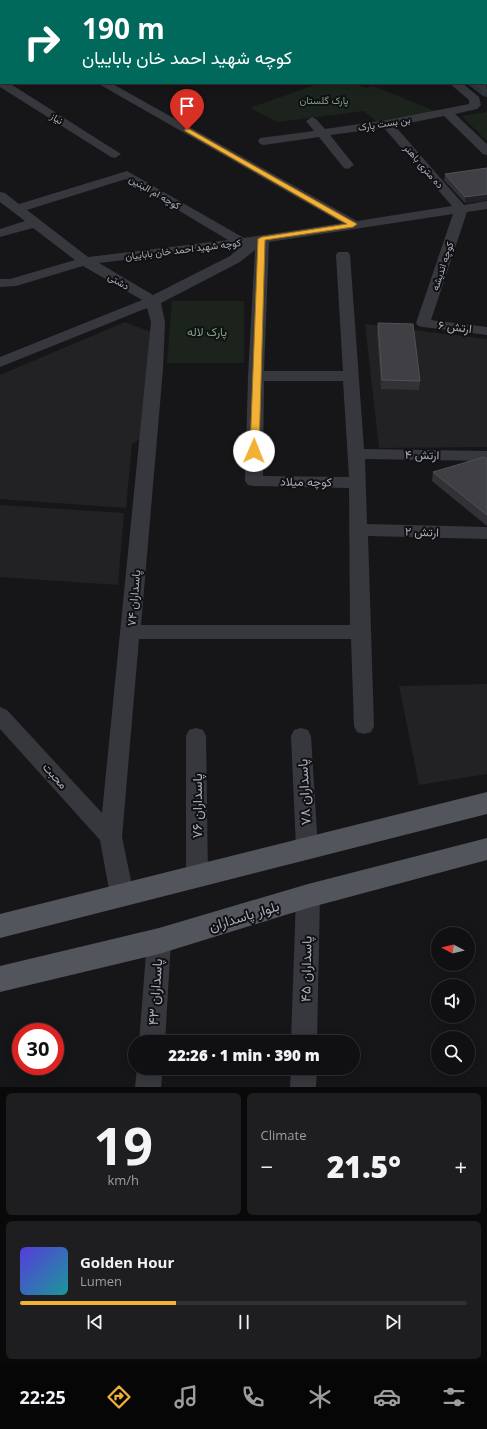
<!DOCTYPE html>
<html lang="en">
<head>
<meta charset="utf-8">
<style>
	:root { --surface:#101012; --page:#1e1e20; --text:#f1f3f6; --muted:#9c9d9f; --line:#303032; --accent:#f2b134 }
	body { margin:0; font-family:"Open Sans",Vazirmatn,sans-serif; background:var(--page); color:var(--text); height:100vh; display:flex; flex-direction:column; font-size:15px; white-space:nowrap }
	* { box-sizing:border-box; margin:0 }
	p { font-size:13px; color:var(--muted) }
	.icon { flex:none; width:22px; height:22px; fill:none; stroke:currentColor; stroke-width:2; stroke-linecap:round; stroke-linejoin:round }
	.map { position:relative; height:1087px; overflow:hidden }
	.drawer { display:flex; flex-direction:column; gap:6px; padding:6px; background:#09090a; flex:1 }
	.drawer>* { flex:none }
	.top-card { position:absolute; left:0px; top:0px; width:487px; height:84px; box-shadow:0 2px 10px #0003,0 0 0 1px var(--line); background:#00695c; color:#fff; overflow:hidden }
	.needle { width:26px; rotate:277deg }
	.buttons { position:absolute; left:431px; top:927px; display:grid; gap:8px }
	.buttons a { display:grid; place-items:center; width:44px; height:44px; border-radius:50%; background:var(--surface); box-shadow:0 2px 10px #0003,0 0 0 1px var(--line); font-size:20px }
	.speed { position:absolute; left:12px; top:1023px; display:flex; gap:8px; font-size:20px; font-weight:700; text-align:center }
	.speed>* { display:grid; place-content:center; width:52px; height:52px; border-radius:50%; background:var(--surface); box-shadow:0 2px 10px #0003,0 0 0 1px var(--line); line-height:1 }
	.speed .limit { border:6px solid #d22; background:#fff; color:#111 }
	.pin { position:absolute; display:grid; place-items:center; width:34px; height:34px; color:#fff; margin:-41px -17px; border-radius:50% 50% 50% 0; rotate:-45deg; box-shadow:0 0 4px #0007 }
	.pin .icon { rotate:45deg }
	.me { position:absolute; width:44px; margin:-22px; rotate:1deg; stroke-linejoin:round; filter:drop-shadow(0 0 3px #0008) }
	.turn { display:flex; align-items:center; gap:14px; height:84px; padding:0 16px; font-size:18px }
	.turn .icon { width:52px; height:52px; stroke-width:2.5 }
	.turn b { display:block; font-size:28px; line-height:34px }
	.big { font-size:30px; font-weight:800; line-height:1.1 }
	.drawer .card { flex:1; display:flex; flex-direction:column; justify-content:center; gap:6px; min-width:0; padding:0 14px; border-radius:6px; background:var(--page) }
	.drawer .dial { align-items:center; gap:0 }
	.dial b { font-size:52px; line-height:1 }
	.song { display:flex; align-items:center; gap:12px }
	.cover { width:48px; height:48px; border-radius:6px; background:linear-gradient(135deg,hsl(250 70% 55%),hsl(180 70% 35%)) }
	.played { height:4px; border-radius:2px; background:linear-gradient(90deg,var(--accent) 35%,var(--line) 35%) }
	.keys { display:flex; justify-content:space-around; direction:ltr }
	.heat { display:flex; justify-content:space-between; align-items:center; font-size:22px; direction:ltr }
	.drawer .tiles { flex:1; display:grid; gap:6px; grid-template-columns:1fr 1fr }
	.card:last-child { grid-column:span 2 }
	.trip { position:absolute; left:128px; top:1035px; width:232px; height:40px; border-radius:20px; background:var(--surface); box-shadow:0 2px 10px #0003,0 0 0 1px var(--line); font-weight:800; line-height:40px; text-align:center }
	.dock { display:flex; height:64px; justify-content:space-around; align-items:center; background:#060607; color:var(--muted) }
	.dock .icon { width:28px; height:28px }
	.dock .current { color:var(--accent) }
	.dock b { font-size:18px; color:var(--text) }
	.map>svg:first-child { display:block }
	.built { fill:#222225 }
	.green { fill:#1c231d }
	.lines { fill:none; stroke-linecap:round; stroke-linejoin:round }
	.canal { fill:#2c353c; fill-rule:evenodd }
	.minor { fill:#37383d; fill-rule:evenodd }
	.major { fill:#53555c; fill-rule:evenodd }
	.wall { fill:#323236 }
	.shaded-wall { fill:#212124 }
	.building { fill:#3f3f44; stroke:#4f5156 }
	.route { fill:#f2b134; stroke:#9d7322 }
	.labels { text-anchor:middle; stroke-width:4; stroke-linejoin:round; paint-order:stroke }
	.far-park-label { font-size:10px; fill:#7fa381; stroke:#111113 }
	.far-street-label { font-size:10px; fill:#a8adb8; stroke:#111113 }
	.street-label { font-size:12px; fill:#a8adb8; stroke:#111113 }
	.park-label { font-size:12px; fill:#7fa381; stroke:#111113 }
	.near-street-label { font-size:14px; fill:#a8adb8; stroke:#111113 }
</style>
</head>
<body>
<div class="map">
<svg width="487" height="1087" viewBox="0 0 487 1087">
	<rect width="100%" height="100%" fill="#161618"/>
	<g class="built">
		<polygon points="125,322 151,332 142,438 132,444 126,508 0,499 0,375"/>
		<polygon points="365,324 487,339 487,447 379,448"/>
		<polygon points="0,505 124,513 118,585 0,577"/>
		<polygon points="487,684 487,774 419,785 399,686"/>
	</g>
	<g class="green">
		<polygon points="320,83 355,83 366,88 373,86 440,113 377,122 364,111 278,122 250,108"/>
		<polygon points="487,112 487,141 462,116"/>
		<polygon points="172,301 244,301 244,363 167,363"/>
	</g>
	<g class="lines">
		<g class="canal">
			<rect x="367" y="0" width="10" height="1"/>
			<polygon points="466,83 479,83 487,89 487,97 483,96"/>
		</g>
		<g class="minor">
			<rect x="486" y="11" width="1" height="6"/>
			<rect x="486" y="51" width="1" height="6"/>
			<polygon points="0,79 1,83 9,83 121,154 115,158 111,157 0,87"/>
			<polygon points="486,82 487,92 483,91 474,83"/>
			<path d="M97,83H111L357,221L452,206L384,128L330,135L354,165L348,169L344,168L319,137L264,145L260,144L258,141L260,138L314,131L306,121L312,117L316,119L325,129L387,120L469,104V100L449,83H462L479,97L481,105L477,109L455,114L487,144V155L483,154L444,116L395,126L464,205L487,201V209L467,212L431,320L487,327V335L423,327L418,326L416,323L453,214L269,242L264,371H343L336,255L338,252H348L350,255L364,449L487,451V461L365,459L367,524L487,527V539L368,536L374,726L371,732L364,734L357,732L354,726L351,639H139L122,837L134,895L130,902L122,905L114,902L110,895L100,840L0,729V707L7,710L102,813L151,322L147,308L0,367V357L142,300L83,266L16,286L0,287V279H10L75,260L33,228L0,237V229L25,221L0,202V192L5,193L19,204L127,171L244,238L342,223ZM126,179L228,240L88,257L27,210ZM242,246L230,256L153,295L99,263ZM255,250L248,376L245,481L248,485L254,486L349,488L350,625H141L163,369L165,322L161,303L240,262ZM264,381H343L349,477L263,476Z"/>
			<polygon points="196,728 203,730 206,736 208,875 205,882 197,885 189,882 186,875 186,736 189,730"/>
			<polygon points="301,728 308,730 311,736 318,848 315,855 307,857 299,855 296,848 291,736 294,730"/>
			<polygon points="308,886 316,889 320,896 317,1042 291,1042 296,896 300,889"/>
			<polygon points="159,931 167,934 171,941 165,1042 139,1042 147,941 151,934"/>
			<polygon points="137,1068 163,1068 161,1087 135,1087"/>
			<polygon points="291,1068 317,1068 316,1087 290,1087"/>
		</g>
		<g class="major">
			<polygon points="0,0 10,0 1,1 1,4"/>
			<polygon points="487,792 487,814 0,938 0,914"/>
			<polygon points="487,838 487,860 308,908 159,954 0,992 0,966 159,928 308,884"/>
		</g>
	</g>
	<g class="wall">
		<polygon points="487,168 487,200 465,203 444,180 445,174"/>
		<polygon points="378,323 420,381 419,390 381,389 377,332"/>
		<polygon points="487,459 487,526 432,481 433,472"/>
	</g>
	<polygon class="shaded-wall" points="487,194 487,200 465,203 465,197"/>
	<g class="building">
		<polygon points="487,168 487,194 465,197 445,174"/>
		<polygon points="378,323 413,324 420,381 382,380"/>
		<polygon points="484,457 487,459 487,515 433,472"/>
	</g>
	<polygon class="route" points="185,129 189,129 357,224 353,227 265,240 259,451 254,454 250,451 258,239 262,237 347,224 185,131"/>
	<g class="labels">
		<g class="far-park-label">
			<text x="324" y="104">پارک گلستان</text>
		</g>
		<g class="far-street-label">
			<text transform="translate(57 118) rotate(32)" y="4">نیاز</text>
			<text transform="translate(384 123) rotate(-9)" y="4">بن بست پارک</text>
			<text transform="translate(424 166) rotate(49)" y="4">ده متری باهنر</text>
			<text transform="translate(155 192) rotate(30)" y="4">کوچه ام البنین</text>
			<text transform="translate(183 249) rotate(-7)" y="4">کوچه شهید احمد خان باباییان</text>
			<text transform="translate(442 266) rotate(-72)" y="4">کوچه اندیشه</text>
			<text transform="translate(119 281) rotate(31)" y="4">دشتی</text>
		</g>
		<g class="street-label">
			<text transform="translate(455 327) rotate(7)" y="4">ارتش ۶</text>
			<text transform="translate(422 455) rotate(1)" y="4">ارتش ۴</text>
			<text transform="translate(306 482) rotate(1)" y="4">کوچه میلاد</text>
			<text transform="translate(422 532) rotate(2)" y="4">ارتش ۲</text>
			<text transform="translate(134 598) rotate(-85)" y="4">پاسداران ۷۴</text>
			<text transform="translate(55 776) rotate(48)" y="4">محبت</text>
		</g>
		<g class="park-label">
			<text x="207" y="336">پارک لاله</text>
		</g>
		<g class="near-street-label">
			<text transform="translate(304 792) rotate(-93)" y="5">پاسداران ۷۸</text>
			<text transform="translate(197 806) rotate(-90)" y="5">پاسداران ۷۶</text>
			<text transform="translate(244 916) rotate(-17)" y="5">بلوار پاسداران</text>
			<text transform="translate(306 969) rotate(-89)" y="5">پاسداران ۴۵</text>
			<text transform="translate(155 992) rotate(-86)" y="5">پاسداران ۴۳</text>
		</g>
	</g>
</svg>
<div class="buttons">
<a><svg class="needle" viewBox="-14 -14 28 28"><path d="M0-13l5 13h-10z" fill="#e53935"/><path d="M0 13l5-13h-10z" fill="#9c9d9f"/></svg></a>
<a><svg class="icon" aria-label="sound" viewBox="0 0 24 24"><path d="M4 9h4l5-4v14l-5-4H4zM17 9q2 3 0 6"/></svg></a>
<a><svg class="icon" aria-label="search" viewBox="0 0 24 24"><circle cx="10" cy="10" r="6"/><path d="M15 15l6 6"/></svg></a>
</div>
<div class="speed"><div class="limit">30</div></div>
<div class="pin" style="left:187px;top:130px;background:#d93025"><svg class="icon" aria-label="arrive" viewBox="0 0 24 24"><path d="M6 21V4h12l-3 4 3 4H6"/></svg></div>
<svg class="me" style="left:254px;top:451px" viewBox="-20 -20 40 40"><circle r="19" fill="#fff"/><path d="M0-13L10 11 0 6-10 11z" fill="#f2b134"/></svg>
<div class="trip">22:26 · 1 min · 390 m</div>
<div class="top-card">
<div class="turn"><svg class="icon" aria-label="right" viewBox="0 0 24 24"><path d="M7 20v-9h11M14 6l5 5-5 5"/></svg><div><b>190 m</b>کوچه شهید احمد خان باباییان</div></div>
</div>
</div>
<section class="drawer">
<div class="tiles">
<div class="card dial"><b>19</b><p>km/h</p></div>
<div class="card"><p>Climate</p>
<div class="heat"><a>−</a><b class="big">21.5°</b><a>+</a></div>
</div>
<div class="card">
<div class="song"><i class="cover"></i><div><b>Golden Hour</b><p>Lumen</p></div></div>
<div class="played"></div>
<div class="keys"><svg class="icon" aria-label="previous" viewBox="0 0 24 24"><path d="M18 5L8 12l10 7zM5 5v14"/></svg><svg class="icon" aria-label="pause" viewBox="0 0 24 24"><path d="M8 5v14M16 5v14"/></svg><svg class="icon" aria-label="next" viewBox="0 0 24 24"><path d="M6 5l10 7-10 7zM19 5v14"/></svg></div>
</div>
</div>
</section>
<nav class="dock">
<b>22:25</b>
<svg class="icon current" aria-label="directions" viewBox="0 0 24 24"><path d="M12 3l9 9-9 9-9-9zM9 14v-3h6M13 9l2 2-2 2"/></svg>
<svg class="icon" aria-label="music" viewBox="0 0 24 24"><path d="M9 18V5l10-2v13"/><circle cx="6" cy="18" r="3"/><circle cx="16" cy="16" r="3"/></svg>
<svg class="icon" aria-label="phone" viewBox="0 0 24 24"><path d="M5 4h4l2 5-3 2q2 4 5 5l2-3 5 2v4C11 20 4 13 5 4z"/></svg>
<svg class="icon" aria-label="climate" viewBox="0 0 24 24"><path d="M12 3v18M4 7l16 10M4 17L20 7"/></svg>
<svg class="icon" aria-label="car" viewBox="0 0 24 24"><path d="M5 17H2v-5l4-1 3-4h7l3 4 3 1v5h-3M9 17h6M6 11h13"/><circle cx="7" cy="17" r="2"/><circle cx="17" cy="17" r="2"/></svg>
<svg class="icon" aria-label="filters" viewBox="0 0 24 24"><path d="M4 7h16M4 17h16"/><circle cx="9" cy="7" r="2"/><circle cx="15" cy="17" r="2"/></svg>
</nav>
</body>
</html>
